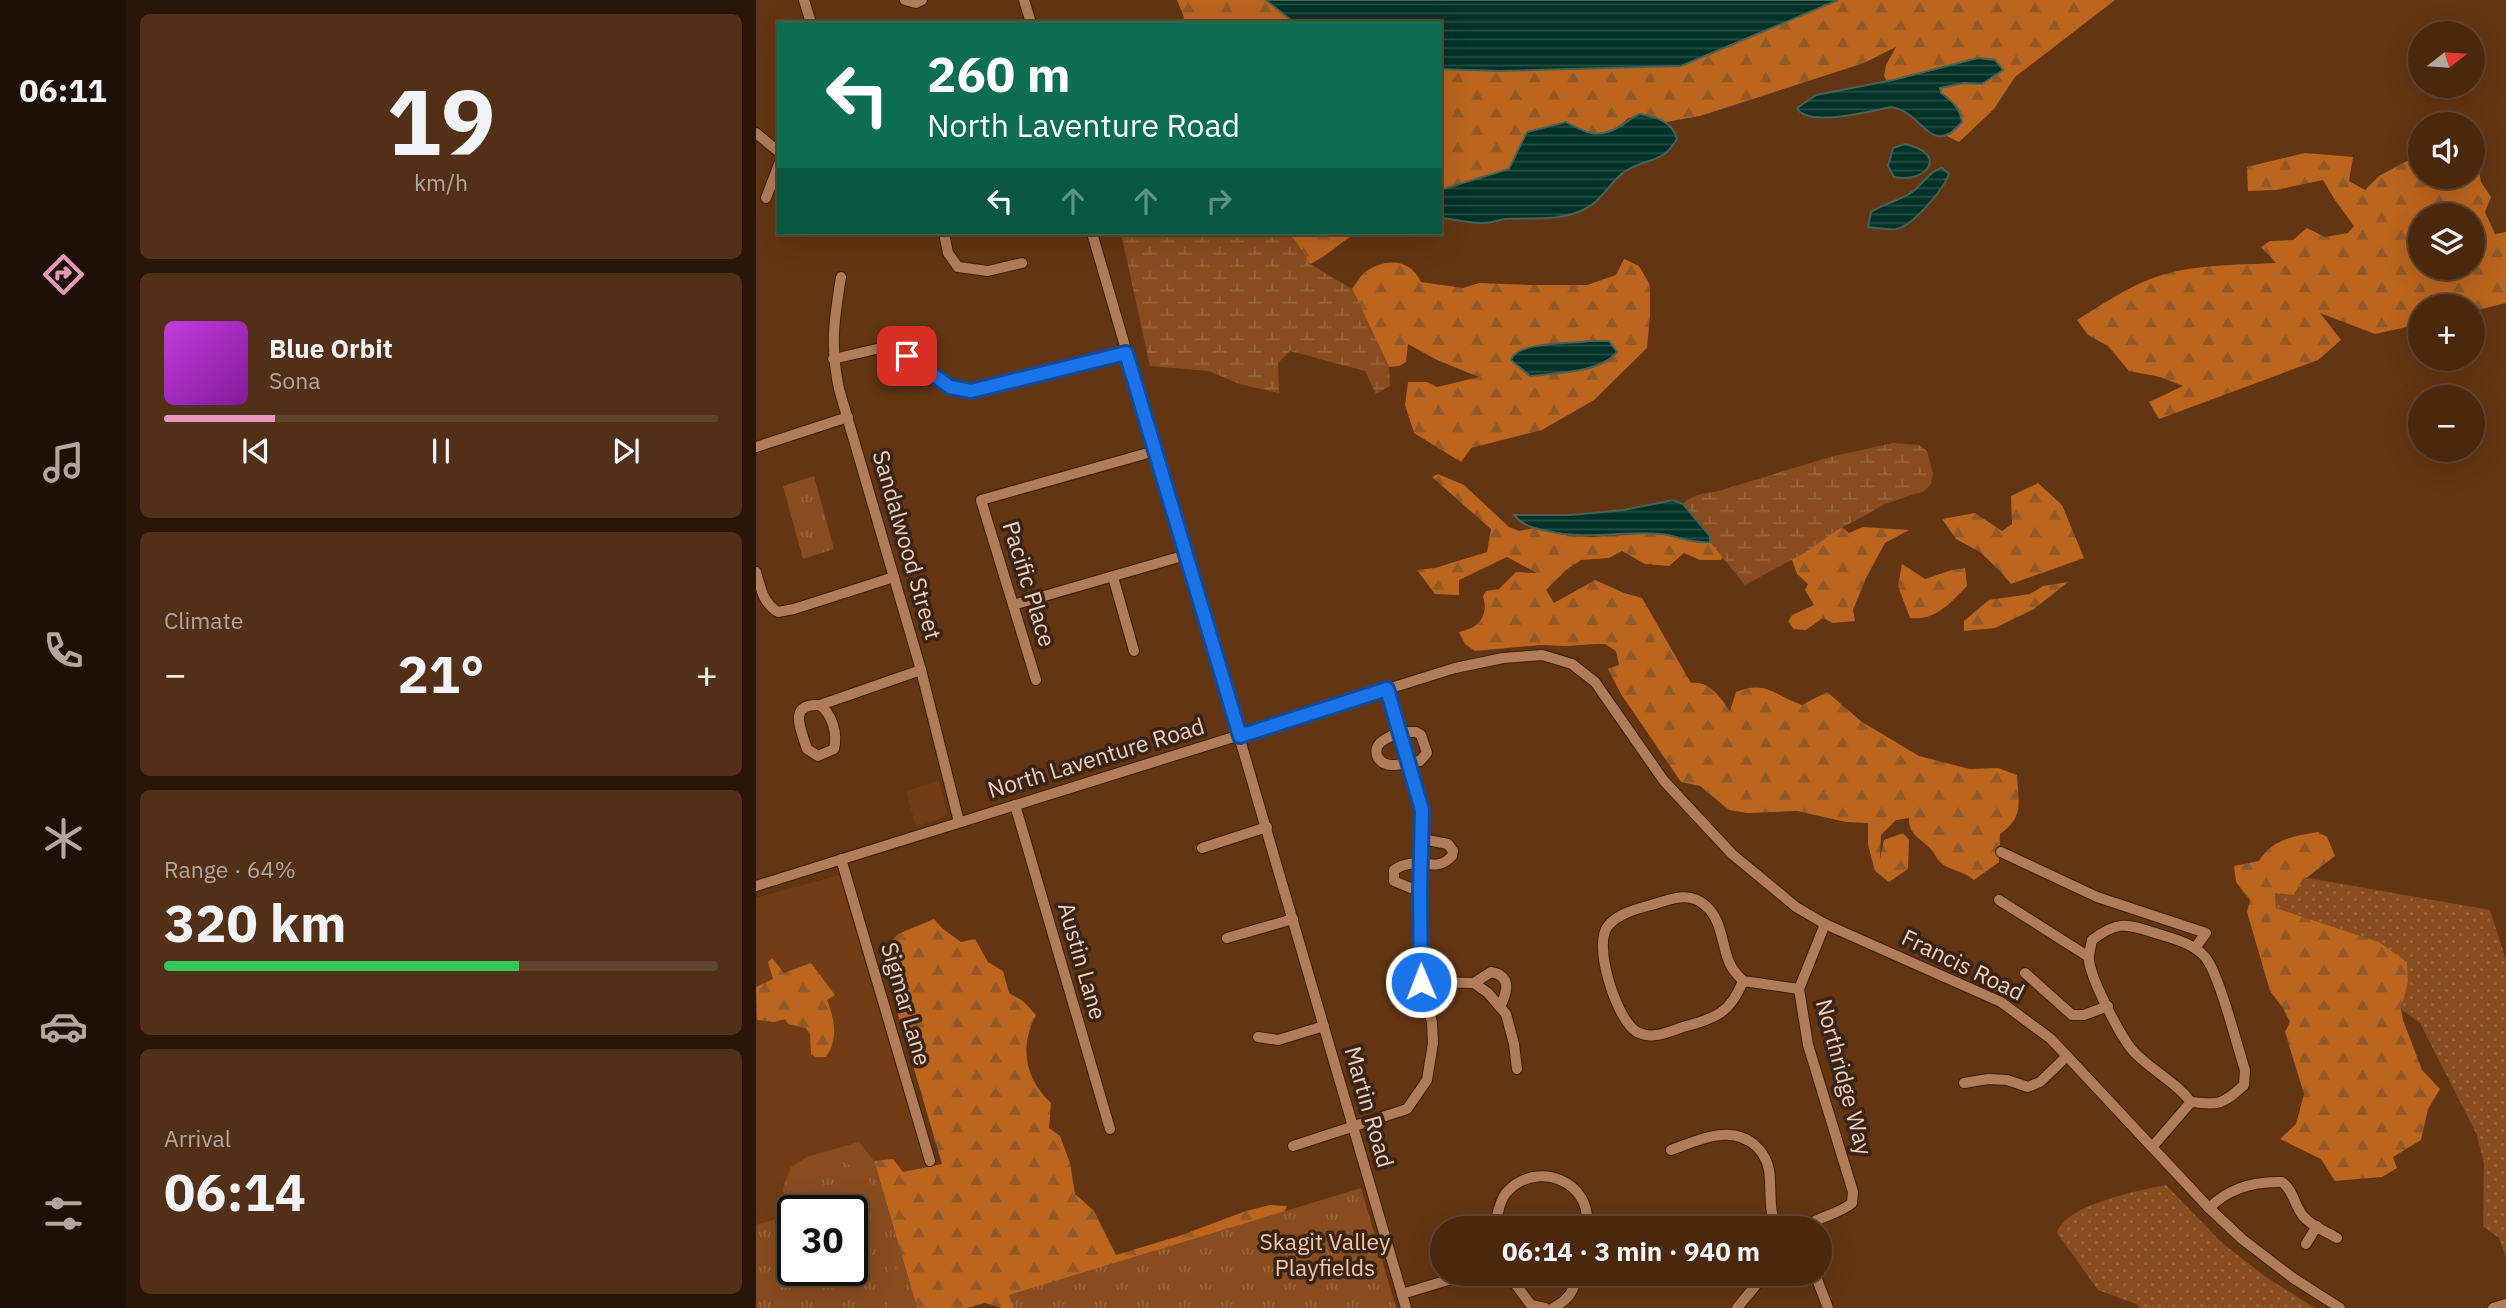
<!DOCTYPE html>
<html lang="en">
<head>
<meta charset="utf-8">
<style>
	:root { --surface:#4a280e; --page:#513017; --text:#f1f3f6; --muted:#b2a69e; --line:#61442e; --accent:#e797bd }
	body { margin:0; font-family:"IBM Plex Sans",sans-serif; background:var(--page); color:var(--text); height:100vh; display:flex; flex-direction:column; font-size:26px; white-space:nowrap }
	* { box-sizing:border-box; margin:0 }
	p { font-size:23px; color:var(--muted) }
	.icon { flex:none; width:38px; height:38px; fill:none; stroke:currentColor; stroke-width:2; stroke-linecap:round; stroke-linejoin:round }
	.map { position:relative; flex:1; overflow:hidden }
	.sheet { display:flex; flex-direction:column; gap:14px; padding:14px; background:#291608; width:630px }
	.sheet>* { flex:none }
	.hud { position:absolute; left:21px; top:21px; width:665px; height:214px; border-radius:0px; box-shadow:0 7px 28px #0002,0 0 0 2px var(--line); background:#0b6e4f; color:#fff; overflow:hidden }
	.needle { width:46px; rotate:73deg }
	.fabs { position:absolute; left:1652px; top:21px; display:grid; gap:14px }
	.fabs a { display:grid; place-items:center; width:77px; height:77px; border-radius:50%; background:var(--surface); box-shadow:0 7px 28px #0002,0 0 0 2px var(--line); font-size:35px }
	.speed { position:absolute; left:21px; top:1195px; display:flex; gap:14px; font-size:35px; font-weight:700; text-align:center }
	.speed>* { display:grid; place-content:center; width:91px; height:91px; border-radius:50%; background:var(--surface); box-shadow:0 7px 28px #0002,0 0 0 2px var(--line); line-height:1 }
	.speed .limit { border:4px solid #111; border-radius:10px; background:#fff; color:#111 }
	.pin { position:absolute; display:grid; place-items:center; width:60px; height:60px; color:#fff; margin:-30px; border-radius:14px; box-shadow:0 4px 10px #0006 }
	.me { position:absolute; width:77px; margin:-38px; rotate:359deg; stroke-linejoin:round; filter:drop-shadow(0 0 5px #0008) }
	.turn { display:flex; align-items:center; gap:24px; height:147px; padding:0 35px; font-size:32px }
	.turn .icon { width:91px; height:91px; stroke-width:2.5 }
	.turn b { display:block; font-size:49px; line-height:60px }
	.lanes { display:flex; align-items:center; height:66px; padding:0 35px; background:#0003; justify-content:center; gap:35px; direction:ltr }
	.lanes .off { opacity:.35 }
	.big { font-size:52px; font-weight:800; line-height:1.1 }
	.sheet .widget { flex:1; display:flex; flex-direction:column; justify-content:center; gap:10px; min-width:0; padding:0 24px; border-radius:10px; background:var(--page) }
	.sheet .dial { align-items:center; gap:0 }
	.dial b { font-size:91px; line-height:1 }
	.song { display:flex; align-items:center; gap:21px }
	.cover { width:84px; height:84px; border-radius:10px; background:linear-gradient(135deg,hsl(290 70% 55%),hsl(290 70% 35%)) }
	.played { height:7px; border-radius:4px; background:linear-gradient(90deg,var(--accent) 20%,var(--line) 20%) }
	.keys { display:flex; justify-content:space-around; direction:ltr }
	.heat { display:flex; justify-content:space-between; align-items:center; font-size:38px; direction:ltr }
	.charge { height:10px; border-radius:5px; background:linear-gradient(90deg,#34c759 64%,var(--line) 0) }
	.trip { position:absolute; left:674px; top:1216px; width:402px; height:70px; border-radius:35px; background:var(--surface); box-shadow:0 7px 28px #0002,0 0 0 2px var(--line); font-weight:800; line-height:70px; text-align:center }
	main { display:flex; flex:1; min-height:0 }
	.menu { display:flex; flex-direction:column; width:126px; justify-content:space-around; align-items:center; background:#1e1006; color:var(--muted) }
	.menu .icon { width:49px; height:49px }
	.menu .selected { color:var(--accent) }
	.menu b { font-size:32px; color:var(--text) }
	.map>svg:first-child { display:block }
	.built { fill:#723d14; fill-rule:evenodd }
	.grass { fill:url(#grass-dots) }
	.forest { fill:url(#forest-firs); fill-rule:evenodd }
	.wetland { fill:url(#wetland-marsh) }
	.park { fill:url(#park-tufts); fill-rule:evenodd }
	.pitch { fill:#884c1e }
	.water { fill:url(#water-rules); stroke:#476255; stroke-width:2 }
	.lines { fill:none; stroke-linecap:round; stroke-linejoin:round }
	.minor-casing { stroke:#411f04; stroke-width:12 }
	.minor { stroke:#b07c59; stroke-width:10 }
	.route-casing { stroke:#114b97; stroke-width:18 }
	.route { stroke:#1a73e8; stroke-width:12 }
	.labels { text-anchor:middle; stroke-width:7; stroke-linejoin:round; paint-order:stroke }
	.street-label { font-size:23px; fill:#edd1bf; stroke:#392415 }
	.park-label { font-size:23px; fill:#f4c6a8; stroke:#392415 }
</style>
</head>
<body>
<main>
<nav class="menu">
<b>06:11</b>
<svg class="icon selected" aria-label="directions" viewBox="0 0 24 24"><path d="M12 3l9 9-9 9-9-9zM9 14v-3h6M13 9l2 2-2 2"/></svg>
<svg class="icon" aria-label="music" viewBox="0 0 24 24"><path d="M9 18V5l10-2v13"/><circle cx="6" cy="18" r="3"/><circle cx="16" cy="16" r="3"/></svg>
<svg class="icon" aria-label="phone" viewBox="0 0 24 24"><path d="M5 4h4l2 5-3 2q2 4 5 5l2-3 5 2v4C11 20 4 13 5 4z"/></svg>
<svg class="icon" aria-label="climate" viewBox="0 0 24 24"><path d="M12 3v18M4 7l16 10M4 17L20 7"/></svg>
<svg class="icon" aria-label="car" viewBox="0 0 24 24"><path d="M5 17H2v-5l4-1 3-4h7l3 4 3 1v5h-3M9 17h6M6 11h13"/><circle cx="7" cy="17" r="2"/><circle cx="17" cy="17" r="2"/></svg>
<svg class="icon" aria-label="filters" viewBox="0 0 24 24"><path d="M4 7h16M4 17h16"/><circle cx="9" cy="7" r="2"/><circle cx="15" cy="17" r="2"/></svg>
</nav>
<section class="sheet">
<div class="widget dial"><b>19</b><p>km/h</p></div>
<div class="widget">
<div class="song"><i class="cover"></i><div><b>Blue Orbit</b><p>Sona</p></div></div>
<div class="played"></div>
<div class="keys"><svg class="icon" aria-label="previous" viewBox="0 0 24 24"><path d="M18 5L8 12l10 7zM5 5v14"/></svg><svg class="icon" aria-label="pause" viewBox="0 0 24 24"><path d="M8 5v14M16 5v14"/></svg><svg class="icon" aria-label="next" viewBox="0 0 24 24"><path d="M6 5l10 7-10 7zM19 5v14"/></svg></div>
</div>
<div class="widget"><p>Climate</p>
<div class="heat"><a>−</a><b class="big">21°</b><a>+</a></div>
</div>
<div class="widget"><p>Range · 64%</p><b class="big">320 km</b><div class="charge"></div></div>
<div class="widget"><p>Arrival</p><b class="big">06:14</b></div>
</section>
<div class="map">
<svg width="1750" height="1308" viewBox="0 0 1750 1308">
	<defs>
		<pattern id="grass-dots" width="8" height="8" patternUnits="userSpaceOnUse" patternTransform="scale(1.75)"><rect width="8" height="8" fill="#884c1e"/><path d="M2 2h.1M6 6h.1" fill="none" stroke="#99653d" stroke-width="1.8" stroke-linecap="round"/></pattern>
		<pattern id="forest-firs" width="22" height="20" patternUnits="userSpaceOnUse" patternTransform="scale(1.75)"><rect width="22" height="20" fill="#bb651e"/><path d="M5 1l3.5 6h-7zM16 11l3.5 6h-7z" fill="#925827"/></pattern>
		<pattern id="wetland-marsh" width="20" height="14" patternUnits="userSpaceOnUse" patternTransform="scale(1.75)"><rect width="20" height="14" fill="#884c1e"/><path d="M1 5h8M5 5V1M11 12h8M15 12V8" fill="none" stroke="#99653d"/></pattern>
		<pattern id="park-tufts" width="24" height="20" patternUnits="userSpaceOnUse" patternTransform="scale(1.75)"><rect width="24" height="20" fill="#884c1e"/><path d="M3 7l-1-3M5 7V3M7 7l1-3M15 17l-1-3M17 17v-4M19 17l1-3" fill="none" stroke="#99653d"/></pattern>
		<pattern id="water-rules" width="6" height="5" patternUnits="userSpaceOnUse" patternTransform="scale(1.75)"><rect width="6" height="5" fill="#003228"/><path d="M0 2.5h6" fill="none" stroke="#264f45"/></pattern>
	</defs>
	<rect width="100%" height="100%" fill="#633512"/>
	<g class="built">
		<polygon points="183,781 190,809 190,815 184,819 160,827 150,791"/>
		<path d="M83,875L165,1151L219,1308H0V898ZM37,1211H96V1270H37Z"/>
	</g>
	<g class="grass">
		<polygon points="1552,878 1734,910 1750,960 1750,1257 1743,1238 1727,1226 1728,1164 1721,1135 1664,1023 1645,1009 1652,982 1623,942 1520,908 1519,892 1538,895 1545,882"/>
		<path d="M1410,1185L1466,1243L1510,1277L1559,1308H1384L1380,1304L1342,1290L1301,1233C1308,1205 1384,1190 1410,1185Z"/>
	</g>
	<g class="forest">
		<polygon points="421,0 510,0 539,23 427,23 428,17"/>
		<path d="M1082,0H1359L1259,77L1238,109L1203,142C1166,124 1149,110 1128,76L1130,65L1140,47L1108,63L944,116L910,122L897,116L872,118C849,141 835,135 810,122C795,126 774,131 765,144C760,151 759,161 753,169L684,190V69L743,71L925,66Z"/>
		<path d="M1717,149L1720,154L1725,182L1735,197L1729,212L1739,234L1750,232V303L1717,311V306H1664V324L1619,334L1564,313L1585,340L1562,360L1403,419L1393,402L1427,386L1404,377L1373,371L1352,346L1332,335L1321,320C1345,305 1370,288 1397,278C1435,264 1479,265 1520,263L1505,247L1514,241L1537,240L1551,228L1569,237L1592,233L1598,226L1579,200L1567,180L1520,190L1492,191L1491,167L1549,153L1597,157L1593,181L1609,190L1623,176L1664,154V177H1717ZM1664,215H1717V268H1664Z"/>
		<path d="M532,233H601C584,242 572,256 554,264L540,242Z"/>
		<path d="M868,259L883,266L894,285V316L891,348L838,400L786,430L715,448L705,462L658,433L649,405L652,382H671L681,387L723,377L681,360L652,344L650,362L643,366L633,367L596,289C600,284 604,276 609,272C630,257 655,259 665,282L707,288L723,283L774,285H831L860,275Z"/>
		<path d="M682,474L708,485L753,527L763,531L779,528L814,536L836,537L904,533L944,543L954,542L971,550L965,560H944L928,553L913,566L889,564L866,551L853,558L825,560L810,570L790,590L798,603L839,580L868,593L886,598L935,683C953,680 965,698 974,711L980,692C1010,680 1018,695 1046,705L1071,692L1106,722L1163,756L1214,769L1242,768L1261,775C1262,803 1269,816 1244,834L1243,862L1218,880C1208,871 1192,870 1184,862C1180,858 1178,852 1174,848C1165,839 1152,834 1153,818L1140,820L1125,835L1124,859L1128,840L1147,833L1153,840L1152,869L1133,882L1119,871L1112,845V823L1090,822L1041,811L991,813L973,810L944,786L925,782L865,694L852,669L863,665L860,651L849,644H840L809,646L785,645L719,651L709,644L703,632C723,628 733,616 727,596L730,591L743,589L760,572L781,573L751,557L703,580V595L679,594L661,570L679,568L731,552L735,529L676,477Z"/>
		<polygon points="1282,483 1306,505 1328,558 1255,584 1244,571 1224,552 1200,539 1186,519 1219,513 1246,531 1256,524 1255,496"/>
		<polygon points="1080,522 1093,533 1107,527 1153,530 1129,543 1110,578 1097,610 1099,621 1077,623 1067,618 1050,630 1038,629 1032,622 1036,615 1058,605 1049,590 1052,584 1041,574 1035,557"/>
		<path d="M1146,564L1169,579L1196,570L1209,568L1211,586C1194,603 1180,621 1154,618L1142,586Z"/>
		<polygon points="1312,582 1278,609 1239,628 1208,631 1208,621 1233,600 1274,594 1287,586"/>
		<path d="M1562,832L1571,837L1579,856L1545,882L1538,895L1519,893L1520,908L1623,942L1651,962L1652,982L1645,1009L1647,1020L1666,1070L1684,1089L1672,1109L1665,1140L1637,1157L1641,1168L1626,1177L1579,1181L1565,1159L1524,1139L1540,1124L1548,1094L1529,1032L1534,1022L1527,1008L1514,991L1491,912L1494,900L1480,882L1478,866L1503,861C1516,839 1538,836 1562,832Z"/>
		<path d="M178,919L187,929L205,942L219,939L232,962L247,971L253,993L267,1001L280,1015C263,1047 269,1079 295,1103L293,1128L304,1136L314,1163L319,1194L338,1211L360,1255L423,1236L490,1211L514,1205L531,1206L523,1226L528,1308H246L229,1303L210,1308H161L118,1161L137,1159L147,1172L186,1164L133,984L129,949L142,934Z"/>
		<path d="M16,958L28,973L55,963L79,995L71,1000C78,1018 83,1039 70,1057H60L55,1054L54,1034L50,1028L32,1024L29,1019L18,1022L1,1020L0,987L17,979L12,962Z"/>
	</g>
	<g class="wetland">
		<polygon points="365,233 532,233 540,242 554,264 596,289 633,367 634,386 620,394 609,371 534,351 522,363 523,393 483,384 453,371 394,366"/>
		<path d="M1137,443L1163,445L1171,451L1177,473L1175,484L1168,491L1129,504L1106,517L1081,530L1050,552L989,585L954,542V536L927,504C935,495 948,493 959,492L1074,457Z"/>
	</g>
	<g class="park">
		<polygon points="58,476 78,549 47,559 27,486"/>
		<path d="M103,1142L118,1161L161,1308H0V1225L23,1218L30,1203L27,1189L35,1167L51,1157ZM37,1211H96V1270H37Z"/>
		<polygon points="605,1188 640,1308 257,1308 253,1295"/>
	</g>
	<path class="pitch" d="M83,1152C97,1157 104,1163 112,1176L143,1281L144,1298L140,1308H130L137,1293L136,1286L104,1178C100,1171 96,1165 88,1162C69,1154 36,1171 38,1194C39,1200 41,1206 43,1211H37V1219C23,1175 36,1155 83,1152Z"/>
	<g class="water">
		<polygon points="510,0 1082,0 925,66 743,71 684,69 684,23 539,23"/>
		<path d="M1222,58L1239,60L1247,70L1226,84L1208,83L1184,88L1185,93C1196,101 1204,108 1206,122C1175,160 1167,111 1135,107C1117,111 1051,128 1041,108L1060,95L1137,80Z"/>
		<path d="M884,114C900,117 916,121 921,139C907,163 895,157 873,169C855,178 848,200 829,209C804,222 775,217 749,219C742,220 735,223 727,223C714,223 698,219 684,218V190L753,169L771,132L810,122C827,131 839,139 859,129C869,125 873,118 884,114Z"/>
		<path d="M1149,144C1194,154 1170,184 1138,177L1132,166L1137,148Z"/>
		<path d="M1186,168L1193,174C1187,190 1157,226 1140,229C1131,230 1121,228 1112,227L1115,212C1128,203 1146,200 1156,192C1166,185 1174,170 1186,168Z"/>
		<path d="M835,341H853L861,352C844,373 800,373 774,376L755,360C761,341 816,344 835,341Z"/>
		<path d="M917,500L927,504L954,536V542C937,544 922,536 906,534C866,530 834,541 791,531C778,528 767,526 758,515H814L868,510Z"/>
	</g>
	<g class="lines">
		<defs>
			<g id="minor">
				<polyline points="48,0 55,23"/>
				<polyline points="149,0 160,3 166,0"/>
				<polyline points="268,0 275,23"/>
				<polyline points="0,133 23,152"/>
				<polyline points="10,198 23,164"/>
				<polyline points="188,233 192,253 202,267 232,271 266,263"/>
				<polyline points="336,233 650,1308"/>
				<path d="M85,277C78,320 74,346 83,389L165,670L203,822"/>
				<polyline points="77,359 138,345 193,387 215,392 370,353"/>
				<polyline points="0,447 92,417"/>
				<path d="M0,572C5,589 7,603 22,612L38,609L138,577"/>
				<polyline points="357,577 378,651"/>
				<polyline points="257,605 430,555"/>
				<polyline points="280,680 225,500 399,451"/>
				<path d="M64,705C76,714 82,734 78,749L62,756L51,749C45,729 31,703 64,705L165,670"/>
				<path d="M644,732H660L665,735L671,753L664,761C655,762 645,765 636,765C624,765 615,753 624,743C629,738 637,735 644,732Z"/>
				<polyline points="259,805 354,1129"/>
				<polyline points="446,848 511,827"/>
				<polyline points="1245,852 1341,897 1450,933 1439,948"/>
				<polyline points="85,859 174,1161"/>
				<polyline points="0,886 699,668 747,658 786,655 816,664 839,682 908,781 976,854 1040,907 1069,924 1245,1002 1295,1039 1453,1208 1486,1239 1537,1278 1584,1308"/>
				<path d="M664,892L638,881V870C662,854 679,875 696,856L697,851L692,844L666,839"/>
				<polyline points="1243,900 1333,957"/>
				<polyline points="471,938 537,919"/>
				<polyline points="1269,973 1316,1015 1328,1015 1352,1006"/>
				<path d="M987,981C974,1014 959,1018 927,1027C912,1032 897,1040 881,1032C861,1021 836,944 852,926C864,911 887,908 905,902C921,897 936,893 950,906C967,921 965,945 974,964C977,971 982,975 987,981L1043,989"/>
				<polyline points="665,982 718,983 732,993 750,1014 758,1044 761,1069"/>
				<path d="M718,983L735,972C755,976 752,990 745,1005"/>
				<polyline points="502,1037 522,1040 568,1026"/>
				<polyline points="1208,1083 1232,1079 1251,1080 1272,1087 1284,1082 1311,1056"/>
				<polyline points="537,1146 651,1109 671,1080 677,1043 676,1022 665,982 664,892 666,810 631,689"/>
				<path d="M1397,1146L1435,1102C1464,1105 1466,1105 1488,1085L1489,1070C1481,1046 1463,973 1449,957C1436,942 1414,938 1396,932C1368,923 1360,922 1336,940C1335,947 1332,954 1333,961C1336,981 1366,1041 1380,1054C1397,1071 1421,1083 1435,1102"/>
				<path d="M915,1150C943,1140 976,1123 1001,1147C1010,1156 1014,1168 1014,1181C1015,1197 1013,1215 1022,1228"/>
				<path d="M1453,1208C1473,1188 1498,1181 1526,1182C1538,1191 1538,1205 1547,1216C1555,1226 1571,1232 1581,1238"/>
				<path d="M738,1228C741,1218 743,1201 750,1193C780,1158 839,1182 830,1228"/>
				<path d="M1048,1228C1062,1216 1082,1215 1096,1203L1097,1192L1052,1045L1043,989L1069,924"/>
				<polyline points="1550,1244 1561,1226"/>
				<polyline points="752,1274 775,1305 789,1308"/>
				<polyline points="1059,1274 1072,1308"/>
				<polyline points="646,1294 712,1274"/>
				<path d="M797,1308C813,1299 818,1292 821,1274"/>
				<polyline points="981,1308 1009,1274"/>
				<polyline points="1737,1308 1750,1304"/>
			</g>
		</defs>
		<use href="#minor" class="minor-casing"/>
		<use href="#minor" class="minor"/>
	</g>
	<g class="lines">
		<defs>
			<polyline id="route" points="151,356 194,387 215,391 370,353 484,736 631,689 666,810 664,892 665,982"/>
		</defs>
		<use href="#route" class="route-casing"/>
		<use href="#route" class="route"/>
	</g>
	<g class="labels">
		<g class="street-label">
			<text transform="translate(151 545) rotate(74)" y="8">Sandalwood Street</text>
			<text transform="translate(273 584) rotate(73)" y="8">Pacific Place</text>
			<text transform="translate(340 758) rotate(-17)" y="8">North Laventure Road</text>
			<text transform="translate(326 961) rotate(74)" y="8">Austin Lane</text>
			<text transform="translate(1207 965) rotate(26)" y="8">Francis Road</text>
			<text transform="translate(150 1004) rotate(74)" y="8">Sigmar Lane</text>
			<text transform="translate(1088 1077) rotate(75)" y="8">Northridge Way</text>
			<text transform="translate(613 1107) rotate(74)" y="8">Martin Road</text>
		</g>
		<g class="park-label">
			<text x="569" y="1250">Skagit Valley<tspan x="569" dy="26">Playfields</tspan></text>
		</g>
	</g>
</svg>
<div class="fabs">
<a><svg class="needle" viewBox="-14 -14 28 28"><path d="M0-13l5 13h-10z" fill="#e53935"/><path d="M0 13l5-13h-10z" fill="#b2a69e"/></svg></a>
<a><svg class="icon" aria-label="sound" viewBox="0 0 24 24"><path d="M4 9h4l5-4v14l-5-4H4zM17 9q2 3 0 6"/></svg></a>
<a><svg class="icon" aria-label="layers" viewBox="0 0 24 24"><path d="M12 4l9 5-9 5-9-5zM3 14l9 5 9-5"/></svg></a>
<a>+</a>
<a>−</a>
</div>
<div class="speed"><div class="limit">30</div></div>
<div class="pin" style="left:151px;top:356px;background:#d93025"><svg class="icon" aria-label="arrive" viewBox="0 0 24 24"><path d="M6 21V4h12l-3 4 3 4H6"/></svg></div>
<svg class="me" style="left:665px;top:982px" viewBox="-20 -20 40 40"><circle r="17" fill="#1a73e8" stroke="#fff" stroke-width="3"/><path d="M0-11L8 9 0 5-8 9z" fill="#fff"/></svg>
<div class="trip">06:14 · 3 min · 940 m</div>
<div class="hud">
<div class="turn"><svg class="icon" aria-label="left" viewBox="0 0 24 24"><path d="M17 20v-9H6M10 6l-5 5 5 5"/></svg><div><b>260 m</b>North Laventure Road</div></div>
<div class="lanes"><svg class="icon" aria-label="left" viewBox="0 0 24 24"><path d="M17 20v-9H6M10 6l-5 5 5 5"/></svg><svg class="icon off" aria-label="ahead" viewBox="0 0 24 24"><path d="M12 20V5M6 11l6-6 6 6"/></svg><svg class="icon off" aria-label="ahead" viewBox="0 0 24 24"><path d="M12 20V5M6 11l6-6 6 6"/></svg><svg class="icon off" aria-label="right" viewBox="0 0 24 24"><path d="M7 20v-9h11M14 6l5 5-5 5"/></svg></div>
</div>
</div>
</main>
</body>
</html>
